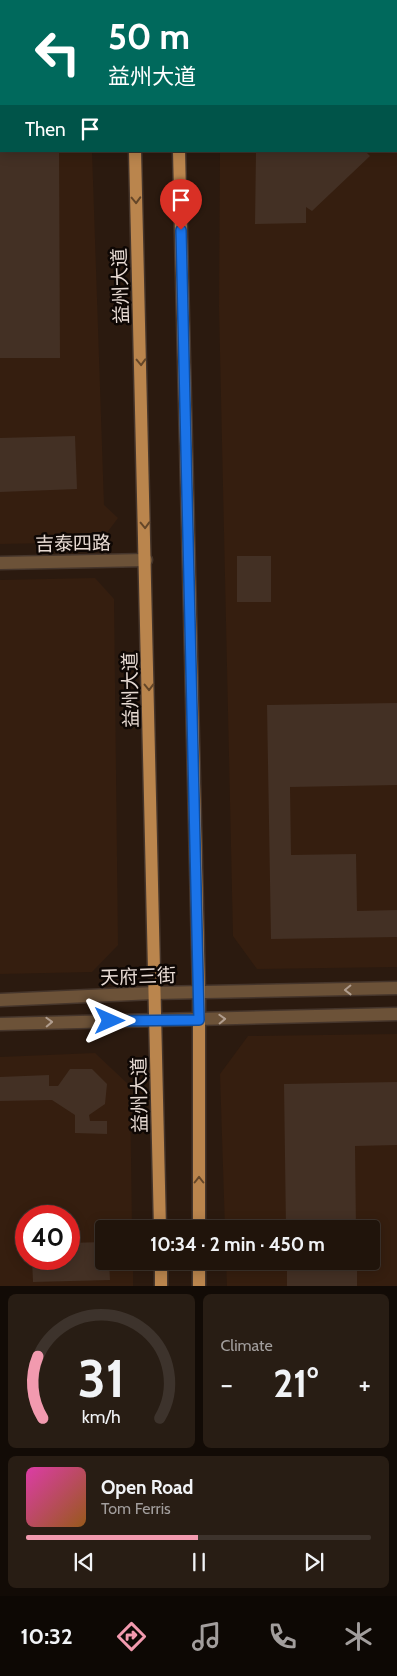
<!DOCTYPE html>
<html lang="en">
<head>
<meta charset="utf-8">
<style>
	:root { --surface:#20140b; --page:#281d14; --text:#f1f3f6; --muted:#a29e9d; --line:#3d332c; --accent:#f29aaf }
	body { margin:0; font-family:Cabin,"Noto Sans SC",sans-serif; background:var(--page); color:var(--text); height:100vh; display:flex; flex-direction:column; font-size:19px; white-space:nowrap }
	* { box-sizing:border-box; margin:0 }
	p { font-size:16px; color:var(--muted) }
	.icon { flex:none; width:28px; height:28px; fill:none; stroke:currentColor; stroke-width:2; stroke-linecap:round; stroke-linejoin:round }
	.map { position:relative; height:1286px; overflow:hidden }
	.drawer { display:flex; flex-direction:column; gap:8px; padding:8px; background:#120b06; flex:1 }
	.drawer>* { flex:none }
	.banner { position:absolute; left:0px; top:0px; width:398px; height:152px; box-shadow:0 2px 12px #0003,0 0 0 1px var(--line); background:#00695c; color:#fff; overflow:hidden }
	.speed { position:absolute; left:15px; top:1205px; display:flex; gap:10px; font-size:25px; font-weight:700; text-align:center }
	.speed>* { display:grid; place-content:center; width:65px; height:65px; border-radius:50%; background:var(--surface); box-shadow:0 2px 12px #0003,0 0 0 1px var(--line); line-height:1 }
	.speed .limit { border:8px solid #d22; background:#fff; color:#111 }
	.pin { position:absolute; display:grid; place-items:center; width:42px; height:42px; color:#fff; margin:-51px -21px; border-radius:50% 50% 50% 0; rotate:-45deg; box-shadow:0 0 5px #0007 }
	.pin .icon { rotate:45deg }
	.me { position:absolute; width:55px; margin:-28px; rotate:90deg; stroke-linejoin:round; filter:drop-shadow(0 0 4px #0008) }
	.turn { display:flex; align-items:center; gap:18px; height:105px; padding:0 25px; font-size:22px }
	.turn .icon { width:65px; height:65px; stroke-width:2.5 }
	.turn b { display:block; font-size:35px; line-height:42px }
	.then { display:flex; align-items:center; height:48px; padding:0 25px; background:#0003; gap:10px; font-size:19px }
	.big { font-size:38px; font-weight:800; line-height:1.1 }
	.drawer .tile { flex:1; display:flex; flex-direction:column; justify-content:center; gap:8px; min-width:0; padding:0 18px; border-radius:8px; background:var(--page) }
	.drawer .dial { align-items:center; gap:0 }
	.dial svg { height:130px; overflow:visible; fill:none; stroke:var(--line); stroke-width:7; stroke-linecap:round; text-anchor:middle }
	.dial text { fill:var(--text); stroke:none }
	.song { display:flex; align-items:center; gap:15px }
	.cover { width:60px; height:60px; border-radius:8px; background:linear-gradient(135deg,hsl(320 70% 55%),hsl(30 70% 35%)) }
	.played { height:5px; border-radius:2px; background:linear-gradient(90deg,var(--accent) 50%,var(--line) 50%) }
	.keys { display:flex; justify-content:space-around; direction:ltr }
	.heat { display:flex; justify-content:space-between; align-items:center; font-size:28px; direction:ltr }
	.drawer .tiles { flex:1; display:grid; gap:8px; grid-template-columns:1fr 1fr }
	.tile:last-child { grid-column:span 2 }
	.trip { position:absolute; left:95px; top:1220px; width:285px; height:50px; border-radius:5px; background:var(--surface); box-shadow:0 2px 12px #0003,0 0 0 1px var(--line); font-weight:800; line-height:50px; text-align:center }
	.tab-bar { display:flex; height:80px; justify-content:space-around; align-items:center; background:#0d0804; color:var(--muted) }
	.tab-bar .icon { width:35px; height:35px }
	.tab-bar .selected { color:var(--accent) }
	.tab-bar b { font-size:22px; color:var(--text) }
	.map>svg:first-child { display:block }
	.built { fill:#351e0f; fill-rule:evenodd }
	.building { fill:#433024 }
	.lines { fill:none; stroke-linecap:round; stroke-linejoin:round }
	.minor-casing { stroke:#45352b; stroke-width:15 }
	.major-casing { stroke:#45352b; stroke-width:15 }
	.minor { stroke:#6c5238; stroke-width:12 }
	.major { stroke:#ba854d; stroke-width:12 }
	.oneway { stroke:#644628 }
	.oneway2 { stroke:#b09d8e }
	.route-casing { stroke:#114b97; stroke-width:12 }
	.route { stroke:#1a73e8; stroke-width:9 }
	.labels { text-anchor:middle; stroke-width:5; stroke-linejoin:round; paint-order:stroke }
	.street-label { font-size:19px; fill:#e8dbd4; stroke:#0e0704 }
</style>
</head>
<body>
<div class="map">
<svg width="397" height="1286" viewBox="0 0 397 1286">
	<rect width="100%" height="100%" fill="#2b1a0f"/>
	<g class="built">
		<polygon points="397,60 397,967 257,969 233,936 219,307 220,151 396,151"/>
		<polygon points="0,95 1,151 92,151 104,505 118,518 100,542 0,544"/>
		<polygon points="95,578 114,599 118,945 92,972 0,974 0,580"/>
		<polygon points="397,1034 397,1286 227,1286 226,1261 371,1261 371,1229 225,1229 220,1074 248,1036"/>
		<path d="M95,1053L130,1086L132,1229H104V1261H133V1286H0V1057ZM26,1216H69V1259H26Z"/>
	</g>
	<g class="building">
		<polygon points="0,151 59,151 60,358 0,358"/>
		<polygon points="256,151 365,151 370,156 312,211 306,207 306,223 255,224"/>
		<polygon points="75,436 77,489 0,492 0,438"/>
		<rect x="237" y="556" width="34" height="46"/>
		<polygon points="397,703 397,785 290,787 291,855 356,854 357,911 397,910 397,937 271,939 267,705"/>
		<polygon points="70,1069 92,1069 107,1084 105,1104 89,1115 90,1121 107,1121 107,1134 75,1133 75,1115 52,1100 0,1101 0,1077 49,1075 49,1086 58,1086"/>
		<polygon points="397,1082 397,1145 355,1146 356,1229 286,1229 284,1084"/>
		<polygon points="104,1242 104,1261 109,1261 110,1280 33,1282 32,1259 69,1259 69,1243"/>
		<rect x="287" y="1261" width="70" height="25"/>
	</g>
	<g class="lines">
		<defs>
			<g id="minor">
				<polyline points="0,563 146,560"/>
				<polyline points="0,1000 154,993 397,988"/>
				<polyline points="0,1024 397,1014"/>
			</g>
			<g id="major">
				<polyline points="130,0 130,1"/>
				<polyline points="175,0 175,1"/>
				<polyline points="282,1 332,0"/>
				<polyline points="0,9 1,8"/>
				<polyline points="396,36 397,36"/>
				<polyline points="0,47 1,47"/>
				<polyline points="135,151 160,1229"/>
				<polyline points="179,151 199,993 199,1229"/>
				<polyline points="161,1261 161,1286"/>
				<polyline points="199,1286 199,1261"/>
			</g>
		</defs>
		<use href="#minor" class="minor-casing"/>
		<use href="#major" class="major-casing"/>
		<use href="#minor" class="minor"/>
		<use href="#major" class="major"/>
	</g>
	<defs><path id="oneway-chevron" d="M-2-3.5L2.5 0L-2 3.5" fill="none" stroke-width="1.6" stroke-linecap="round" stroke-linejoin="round" transform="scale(1.25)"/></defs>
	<g class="oneway">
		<use href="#oneway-chevron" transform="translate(136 200) rotate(88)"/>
		<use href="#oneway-chevron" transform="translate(141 362) rotate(88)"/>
		<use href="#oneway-chevron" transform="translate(145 525) rotate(88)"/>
		<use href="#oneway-chevron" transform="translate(149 687) rotate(89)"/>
		<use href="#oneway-chevron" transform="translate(199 1180) rotate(-90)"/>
	</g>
	<g class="oneway2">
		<use href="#oneway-chevron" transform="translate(348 990) rotate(179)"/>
		<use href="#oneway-chevron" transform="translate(222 1019) rotate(-2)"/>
		<use href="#oneway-chevron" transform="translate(49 1022) rotate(-2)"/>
	</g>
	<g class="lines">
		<defs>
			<polyline id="route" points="110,1021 199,1020 181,230"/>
		</defs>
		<use href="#route" class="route-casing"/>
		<use href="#route" class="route"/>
	</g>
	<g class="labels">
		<g class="street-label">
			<text transform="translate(120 286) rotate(-92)" y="7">益州大道</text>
			<text transform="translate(73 543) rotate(-1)" y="7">吉泰四路</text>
			<text transform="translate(130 690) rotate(-91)" y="7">益州大道</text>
			<text transform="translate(138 976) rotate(-2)" y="7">天府三街</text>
			<text transform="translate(139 1095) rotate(-91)" y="7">益州大道</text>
		</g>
	</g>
</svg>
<div class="speed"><div class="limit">40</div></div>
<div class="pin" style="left:181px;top:230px;background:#d93025"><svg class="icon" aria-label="arrive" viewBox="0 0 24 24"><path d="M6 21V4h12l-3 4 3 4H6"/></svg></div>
<svg class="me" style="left:110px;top:1021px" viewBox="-20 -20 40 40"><path d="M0-17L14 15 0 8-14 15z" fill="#1a73e8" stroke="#fff" stroke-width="4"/></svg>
<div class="trip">10:34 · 2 min · 450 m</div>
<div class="banner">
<div class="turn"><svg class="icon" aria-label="left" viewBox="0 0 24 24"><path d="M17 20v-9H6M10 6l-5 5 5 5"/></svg><div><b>50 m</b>益州大道</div></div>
<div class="then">Then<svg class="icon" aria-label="arrive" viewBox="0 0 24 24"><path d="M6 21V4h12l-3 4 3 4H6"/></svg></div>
</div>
</div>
<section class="drawer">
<div class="tiles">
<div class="tile dial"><svg viewBox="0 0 100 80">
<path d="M14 69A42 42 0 1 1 86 69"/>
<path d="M14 69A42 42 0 0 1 11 31" stroke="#f29aaf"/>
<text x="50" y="56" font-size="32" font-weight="700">31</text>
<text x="50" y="72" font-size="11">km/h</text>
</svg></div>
<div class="tile"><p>Climate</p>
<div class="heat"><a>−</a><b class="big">21°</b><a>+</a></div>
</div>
<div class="tile">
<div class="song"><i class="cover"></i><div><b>Open Road</b><p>Tom Ferris</p></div></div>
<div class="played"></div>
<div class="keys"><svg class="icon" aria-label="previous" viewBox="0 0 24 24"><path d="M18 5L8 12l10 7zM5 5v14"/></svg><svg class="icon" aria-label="pause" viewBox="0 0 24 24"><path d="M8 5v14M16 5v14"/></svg><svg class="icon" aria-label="next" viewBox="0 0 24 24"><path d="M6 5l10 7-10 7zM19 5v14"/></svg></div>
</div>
</div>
</section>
<nav class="tab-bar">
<b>10:32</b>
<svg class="icon selected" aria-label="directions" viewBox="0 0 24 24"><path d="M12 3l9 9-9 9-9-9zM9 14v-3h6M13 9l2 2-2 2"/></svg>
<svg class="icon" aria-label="music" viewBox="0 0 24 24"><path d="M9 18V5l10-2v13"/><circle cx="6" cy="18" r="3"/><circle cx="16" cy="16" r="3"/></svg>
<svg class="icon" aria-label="phone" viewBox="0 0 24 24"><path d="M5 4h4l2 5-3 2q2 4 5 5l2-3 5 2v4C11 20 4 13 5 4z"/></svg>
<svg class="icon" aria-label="climate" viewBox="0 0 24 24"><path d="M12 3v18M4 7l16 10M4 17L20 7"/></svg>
</nav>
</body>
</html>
